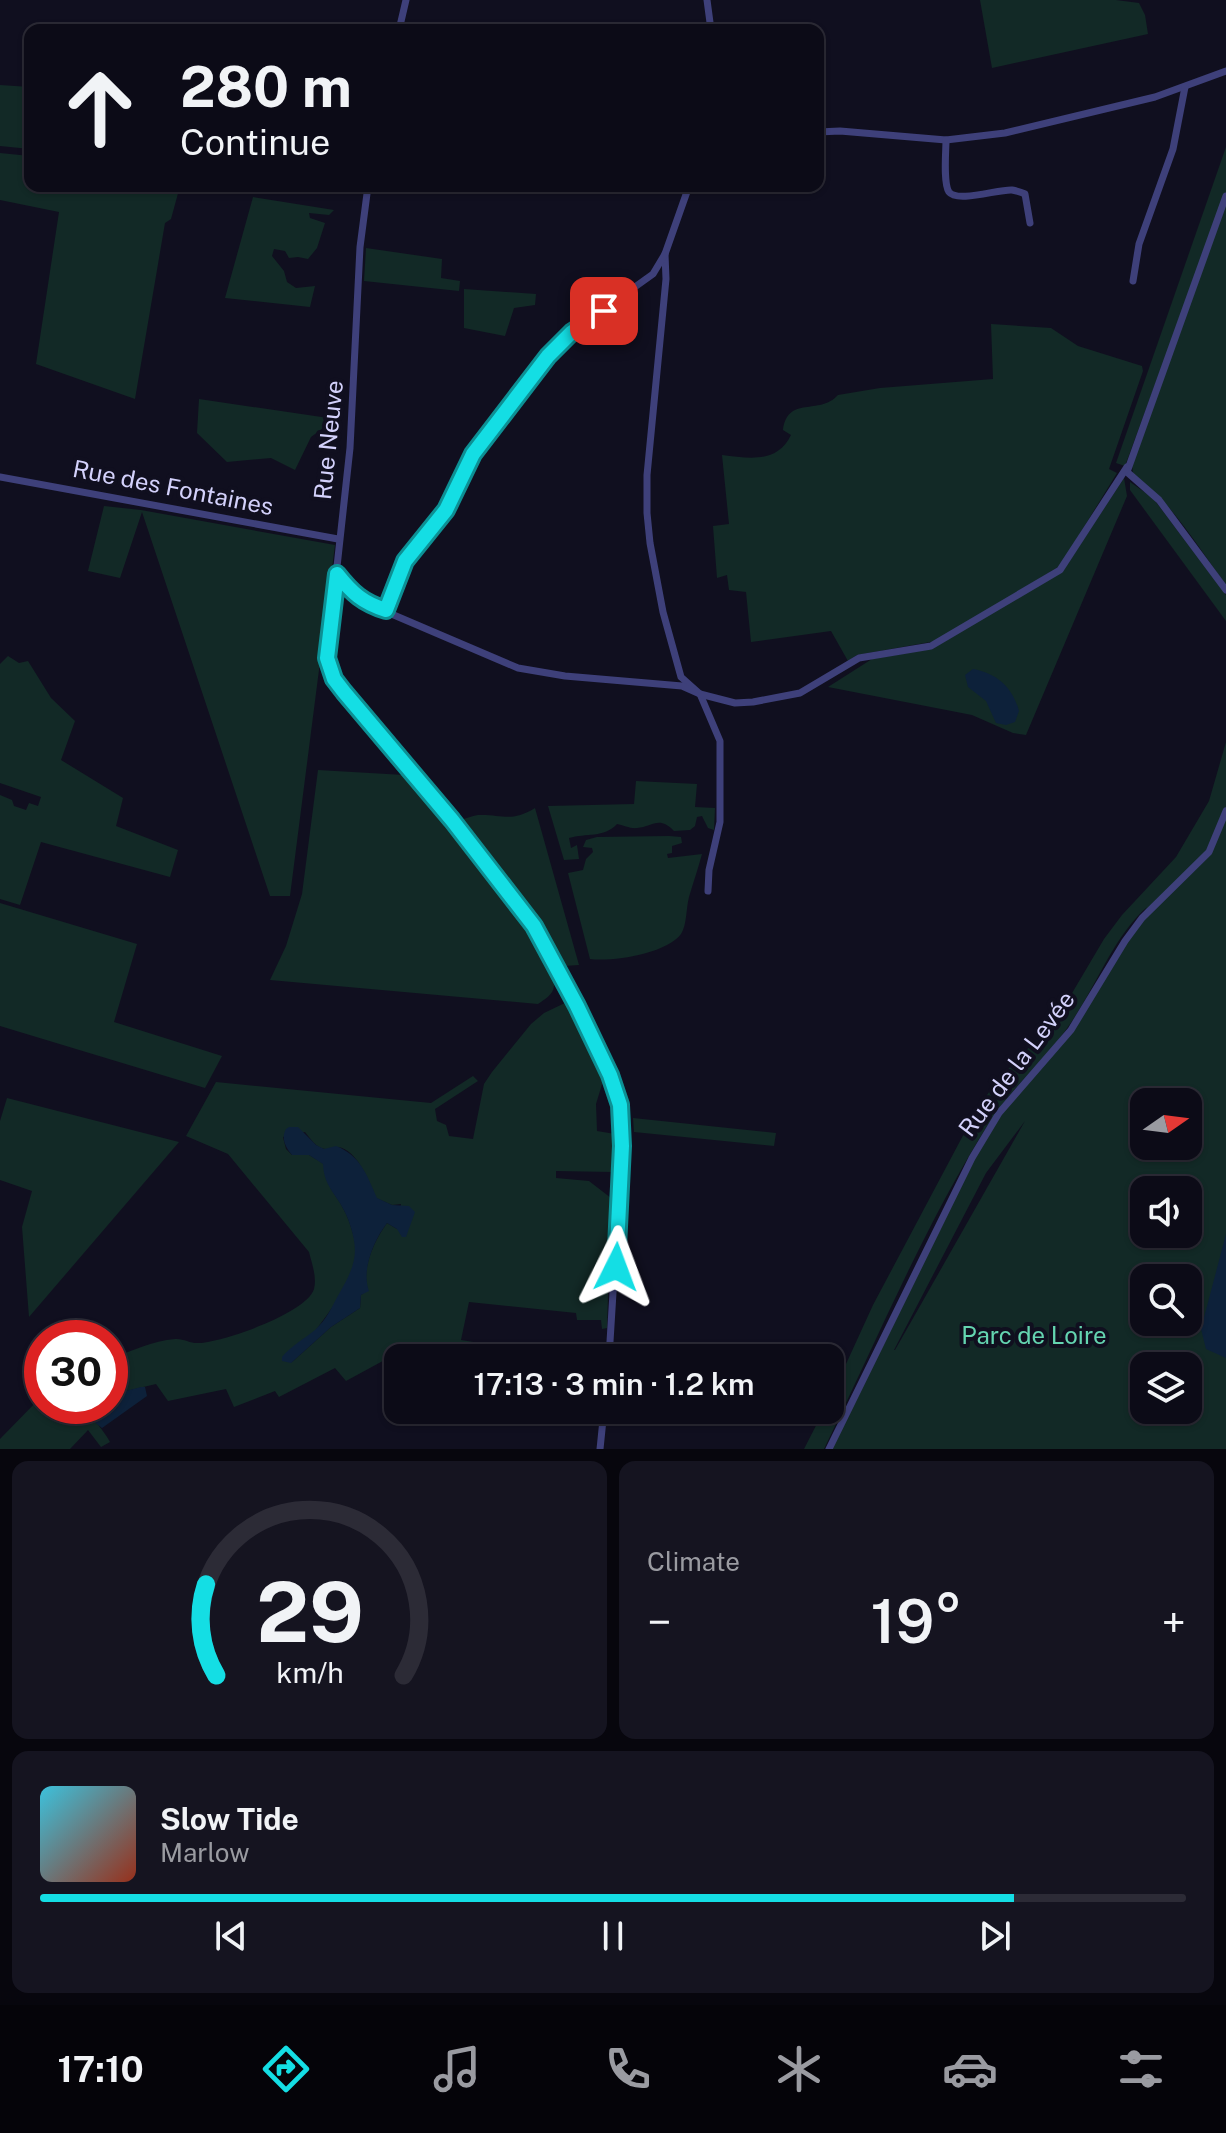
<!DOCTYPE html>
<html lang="en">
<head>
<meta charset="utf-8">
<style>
	:root { --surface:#0c0b17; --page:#151420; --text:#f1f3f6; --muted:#9a9ba1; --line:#2c2b36; --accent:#14dee4 }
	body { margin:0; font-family:"Public Sans",sans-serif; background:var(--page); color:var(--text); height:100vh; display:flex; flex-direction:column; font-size:30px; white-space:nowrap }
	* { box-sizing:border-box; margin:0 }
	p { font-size:26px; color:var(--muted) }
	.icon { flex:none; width:44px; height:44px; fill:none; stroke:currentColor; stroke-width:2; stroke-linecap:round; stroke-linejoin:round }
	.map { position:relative; height:1449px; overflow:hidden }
	.panel { display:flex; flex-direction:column; gap:12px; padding:12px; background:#07060d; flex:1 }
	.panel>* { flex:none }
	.top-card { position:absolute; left:24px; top:24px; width:800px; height:168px; border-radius:16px; box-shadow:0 2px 6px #0004,0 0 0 2px var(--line); background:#0c0b17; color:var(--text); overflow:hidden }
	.needle { width:52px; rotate:76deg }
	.buttons { position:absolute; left:1130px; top:1088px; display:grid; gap:16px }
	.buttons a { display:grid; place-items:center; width:72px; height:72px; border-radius:16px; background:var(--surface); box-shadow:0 2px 6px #0004,0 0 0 2px var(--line); font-size:40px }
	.speed { position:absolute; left:24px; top:1320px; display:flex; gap:16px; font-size:40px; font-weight:700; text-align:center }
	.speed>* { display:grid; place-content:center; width:104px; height:104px; border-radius:50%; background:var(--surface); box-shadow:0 2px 6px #0004,0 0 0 2px var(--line); line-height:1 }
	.speed .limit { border:12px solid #d22; background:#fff; color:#111 }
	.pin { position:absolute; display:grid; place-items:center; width:68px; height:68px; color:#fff; margin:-34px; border-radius:16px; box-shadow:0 4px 12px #0006 }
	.me { position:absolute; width:88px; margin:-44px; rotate:3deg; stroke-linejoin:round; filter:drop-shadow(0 0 6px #0008) }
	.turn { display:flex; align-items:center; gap:28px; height:168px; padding:0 24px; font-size:36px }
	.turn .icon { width:104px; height:104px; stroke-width:2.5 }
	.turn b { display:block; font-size:56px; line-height:68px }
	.big { font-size:60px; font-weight:600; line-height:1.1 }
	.panel .card { flex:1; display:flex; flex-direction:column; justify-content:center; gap:12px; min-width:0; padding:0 28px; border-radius:16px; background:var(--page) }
	.panel .dial { align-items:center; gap:0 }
	.dial svg { height:208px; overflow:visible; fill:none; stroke:var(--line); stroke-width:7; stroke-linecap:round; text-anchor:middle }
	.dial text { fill:var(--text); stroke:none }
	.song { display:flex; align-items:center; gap:24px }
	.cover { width:96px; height:96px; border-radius:12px; background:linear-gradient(135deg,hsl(190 70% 55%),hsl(10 70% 35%)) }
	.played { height:8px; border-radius:4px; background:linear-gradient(90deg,var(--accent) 85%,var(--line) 85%) }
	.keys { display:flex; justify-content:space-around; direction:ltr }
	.heat { display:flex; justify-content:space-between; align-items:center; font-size:44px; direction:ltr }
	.panel .tiles { flex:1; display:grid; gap:12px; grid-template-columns:1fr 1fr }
	.card:last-child { grid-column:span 2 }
	.trip { position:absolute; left:384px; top:1344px; width:460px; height:80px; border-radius:16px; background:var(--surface); box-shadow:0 2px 6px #0004,0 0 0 2px var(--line); font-weight:600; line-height:80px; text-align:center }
	.tabs { display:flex; height:128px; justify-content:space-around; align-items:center; background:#050409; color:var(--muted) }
	.tabs .icon { width:56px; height:56px }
	.tabs .selected { color:var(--accent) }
	.tabs b { font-size:36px; color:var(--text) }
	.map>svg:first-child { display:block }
	.green { fill:#122926; fill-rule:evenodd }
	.water { fill:#0d213a }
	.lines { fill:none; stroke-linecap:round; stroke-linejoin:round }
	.minor { stroke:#3e407a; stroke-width:7 }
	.route-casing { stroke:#0d9094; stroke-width:20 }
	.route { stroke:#14dee4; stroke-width:14 }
	.labels { text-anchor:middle; stroke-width:8; stroke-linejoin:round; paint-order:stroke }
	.street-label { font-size:24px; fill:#d3d1fb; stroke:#100f1f }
	.park-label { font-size:24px; fill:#64d4b0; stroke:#100f1f }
</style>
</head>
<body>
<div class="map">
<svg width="1226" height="1449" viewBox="0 0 1226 1449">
	<rect width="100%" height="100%" fill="#100f1f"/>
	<g class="green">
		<polygon points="980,0 1116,0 1139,3 1145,15 1148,34 992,68"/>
		<polygon points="0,85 30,87 30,149 0,146"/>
		<polygon points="1226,147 1226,192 1125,466 1116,463"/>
		<polygon points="0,153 30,156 30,186 180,186 171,219 165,223 135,399 36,364 59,212 0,200"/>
		<polygon points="253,197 334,210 329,215 309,213 310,218 325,223 317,248 308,259 298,257 289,258 285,251 274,249 272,256 284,271 287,282 296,288 315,286 310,307 225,298"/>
		<path d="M1226,203V585C1198,547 1172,502 1133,474L1132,464Z"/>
		<polygon points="366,248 442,259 441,278 460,281 459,291 364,281"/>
		<polygon points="464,289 536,294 535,305 514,308 505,336 464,328"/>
		<path d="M991,324L1051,328L1078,346L1142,366L1143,371L1109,469L1117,473L1060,566L936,641L857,655L848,661L831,631L751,642L746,592L729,590L727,575L717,578L713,526L729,524L722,455C749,458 777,464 791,435L783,430C788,395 819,416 838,395L880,388L993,379Z"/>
		<polygon points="199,399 335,419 311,437 295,470 271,458 227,462 197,433"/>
		<polygon points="1124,478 1127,496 1026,735 1013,733 972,715 828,687 872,659 931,649 1063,571"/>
		<polygon points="1130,482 1153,498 1226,595 1226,621 1130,490"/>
		<polygon points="104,506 141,510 335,545 290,896 270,896 142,512 120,578 88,571"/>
		<polygon points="8,656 19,663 28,661 51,698 75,721 61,760 123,798 116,826 178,850 170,877 41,842 20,905 0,899 0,795 12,800 14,806 26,810 29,803 38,806 41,797 0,783 0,664"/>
		<path d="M1226,742V1449H832L974,1158L999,1116L1057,1050L1147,907C1113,937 1096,987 1070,1024C1046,1059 1012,1087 989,1123C924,1226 877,1340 824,1449H804L824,1410H830V1399L873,1305L976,1111L996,1082L1024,1052L1052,1027L1104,939L1122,915L1176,857L1209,801ZM1144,1102H1188V1146H1144ZM1025,1121L895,1350H894L986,1173ZM1144,1190H1188V1234H1144ZM1144,1278H1188V1322H1144ZM1144,1366H1188V1410H1144Z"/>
		<path d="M318,770L404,775C431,808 562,950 554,986C553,995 545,999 538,1004L270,980L286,946L302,894Z"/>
		<path d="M636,781L697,784L695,807L715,808L714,830L708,828L702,816L697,817L695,826L690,830L674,831C659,815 652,827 637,828C631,829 623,825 617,824C604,838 586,833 569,838L571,848L577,845L579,859L564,860L548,806L634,804Z"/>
		<path d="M535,808L579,965L564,966L533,915L459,820C465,819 472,816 478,815C502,814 511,823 535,808Z"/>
		<path d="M669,836L681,837L682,843L672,846V853L667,854L668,858L702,854C698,869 693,883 689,897C686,908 687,925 681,934C666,954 612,962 590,959L568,873L583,870L586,859L593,852L592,848L583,847L586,840L597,837Z"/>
		<polygon points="0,903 137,944 114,1022 222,1056 205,1088 0,1026"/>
		<path d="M567,1002L603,1081L596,1104L597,1131L615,1134L613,1172L556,1171V1178L589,1181L611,1198L607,1328L602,1329L601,1320H577L576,1313L469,1302L461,1340L574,1358H398V1396L387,1395L392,1356L346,1381L335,1368L279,1397L275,1391L234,1407L226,1389L168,1401L156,1384L110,1395V1359C131,1351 153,1341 175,1339C183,1338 191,1344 199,1343C223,1342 307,1313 314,1289C317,1277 312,1264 309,1252L228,1154L186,1136L216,1082L431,1103L473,1076L478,1081L435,1109L437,1121L446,1125L449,1136L473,1139L484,1084L492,1072L531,1024L544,1013ZM305,1132C310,1138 316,1148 325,1149C329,1150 333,1147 338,1147C357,1149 370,1183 376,1198L392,1205L401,1204L397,1229L387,1223C374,1241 361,1269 368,1290L361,1295L360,1308L331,1327L291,1363C308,1339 355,1285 356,1256C357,1243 351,1226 346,1214C337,1194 324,1186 324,1164L309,1155H292L286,1149L283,1137Z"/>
		<polygon points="7,1098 179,1142 29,1317 22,1227 32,1191 0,1180 0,1121"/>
		<polygon points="633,1118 776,1133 774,1146 634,1132"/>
		<path d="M42,1396V1406H87C93,1421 103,1429 110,1442L101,1447L88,1430L70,1449H0V1439Z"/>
	</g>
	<g class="water">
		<path d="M973,669C997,673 1013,688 1019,711L1015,722L1006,725L996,723L986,701L968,687L965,675Z"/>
		<path d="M289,1127H298L316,1145L324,1149L336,1146C360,1155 367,1175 377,1198L392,1205L409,1206L415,1212L406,1237H402L397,1229L387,1223C374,1240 361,1270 369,1291L361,1295L360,1308L331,1327L291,1363L282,1361V1357C291,1346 304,1339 315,1330C327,1319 331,1308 339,1294C356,1264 360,1252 348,1219C339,1195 324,1189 323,1164L309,1155H292C285,1147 281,1138 286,1129Z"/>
		<polygon points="1226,1234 1226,1358 1206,1349 1201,1329"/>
		<polygon points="141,1387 145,1387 147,1396 102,1428 92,1420 87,1406 110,1406 110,1395"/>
	</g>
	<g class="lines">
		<g class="minor">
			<polyline points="707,0 711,30"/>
			<polyline points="399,30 406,0"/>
			<polyline points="818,132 840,131 946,140 1005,133 1155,97 1226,71"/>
			<path d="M946,140C946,151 943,183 949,192C957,203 999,189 1012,190C1017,191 1021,192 1025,194L1030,223"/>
			<polyline points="368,186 360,247 350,448 327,658 334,679 344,692 452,820 534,926 565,980 610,1075 620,1105 622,1146 609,1358"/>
			<polyline points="1226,196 1127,472 1159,500 1226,590"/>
			<polyline points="665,254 666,279 647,475 647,513 650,543 663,612 681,677 700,694 720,741 720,822 709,870 708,891"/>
			<polyline points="1133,281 1139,244 1173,149 1185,87"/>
			<polyline points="0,477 338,539"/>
			<polyline points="337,574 356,597 368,604 518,668 565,676 682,686 700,694 735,703 753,702 800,693 859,658 931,646 1060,570 1127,467"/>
			<polyline points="386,610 405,561 446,510 473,454 548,356 572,332 653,274 665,254 689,186"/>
			<polyline points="600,1449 604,1410"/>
			<polyline points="829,1449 972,1158 999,1113 1071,1030 1125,941 1142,918 1209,852 1226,811"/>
		</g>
	</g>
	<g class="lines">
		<defs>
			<path id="route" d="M604,311L572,332L548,356L473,454L446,510L405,561L386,610C363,603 352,593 337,574L327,658L334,679L344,692L452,820L534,926L577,1006L610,1075L620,1105L622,1146L616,1267"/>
		</defs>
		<use href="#route" class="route-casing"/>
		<use href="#route" class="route"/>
	</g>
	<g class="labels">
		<g class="street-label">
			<text transform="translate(329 440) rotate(-84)" y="8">Rue Neuve</text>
			<text transform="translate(173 488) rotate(11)" y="8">Rue des Fontaines</text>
			<text transform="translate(1017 1064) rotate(-53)" y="8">Rue de la Levée</text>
		</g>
		<g class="park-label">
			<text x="1034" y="1344">Parc de Loire</text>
		</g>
	</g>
</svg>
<div class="buttons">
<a><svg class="needle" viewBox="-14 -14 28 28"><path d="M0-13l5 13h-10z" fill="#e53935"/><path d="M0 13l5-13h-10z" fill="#9a9ba1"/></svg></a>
<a><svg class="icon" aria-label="sound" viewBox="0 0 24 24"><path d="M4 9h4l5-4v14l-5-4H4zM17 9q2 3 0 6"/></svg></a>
<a><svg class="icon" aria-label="search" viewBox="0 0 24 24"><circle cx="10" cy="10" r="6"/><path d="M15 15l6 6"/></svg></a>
<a><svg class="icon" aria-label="layers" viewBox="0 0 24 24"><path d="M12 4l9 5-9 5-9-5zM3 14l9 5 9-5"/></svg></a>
</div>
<div class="speed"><div class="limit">30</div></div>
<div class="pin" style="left:604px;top:311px;background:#d93025"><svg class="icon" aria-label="arrive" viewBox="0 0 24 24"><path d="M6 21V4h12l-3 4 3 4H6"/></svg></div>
<svg class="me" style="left:616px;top:1267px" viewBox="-20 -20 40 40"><path d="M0-17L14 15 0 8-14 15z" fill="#14dee4" stroke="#fff" stroke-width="4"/></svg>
<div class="trip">17:13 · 3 min · 1.2 km</div>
<div class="top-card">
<div class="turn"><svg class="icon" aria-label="ahead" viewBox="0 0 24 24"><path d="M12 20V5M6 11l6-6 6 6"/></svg><div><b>280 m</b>Continue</div></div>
</div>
</div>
<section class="panel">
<div class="tiles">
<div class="card dial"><svg viewBox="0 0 100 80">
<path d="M14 69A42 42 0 1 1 86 69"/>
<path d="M14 69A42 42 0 0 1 10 34" stroke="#14dee4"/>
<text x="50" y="56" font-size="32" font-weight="700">29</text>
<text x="50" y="72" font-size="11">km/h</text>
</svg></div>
<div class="card"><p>Climate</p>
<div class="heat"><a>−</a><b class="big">19°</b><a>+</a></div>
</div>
<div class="card">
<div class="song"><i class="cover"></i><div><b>Slow Tide</b><p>Marlow</p></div></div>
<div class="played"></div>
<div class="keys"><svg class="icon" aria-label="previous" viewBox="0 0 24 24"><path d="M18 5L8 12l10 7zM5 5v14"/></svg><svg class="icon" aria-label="pause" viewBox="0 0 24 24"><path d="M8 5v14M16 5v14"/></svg><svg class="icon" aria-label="next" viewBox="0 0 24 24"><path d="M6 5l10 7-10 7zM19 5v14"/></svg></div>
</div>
</div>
</section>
<nav class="tabs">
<b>17:10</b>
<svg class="icon selected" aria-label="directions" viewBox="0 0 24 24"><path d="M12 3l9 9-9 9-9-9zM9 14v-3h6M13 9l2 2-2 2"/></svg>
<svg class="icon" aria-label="music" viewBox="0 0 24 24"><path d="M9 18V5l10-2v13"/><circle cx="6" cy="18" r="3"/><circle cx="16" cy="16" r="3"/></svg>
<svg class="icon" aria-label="phone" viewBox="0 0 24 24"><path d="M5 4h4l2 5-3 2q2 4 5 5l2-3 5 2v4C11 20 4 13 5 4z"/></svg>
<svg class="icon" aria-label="climate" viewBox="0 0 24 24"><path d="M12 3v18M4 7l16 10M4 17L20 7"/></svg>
<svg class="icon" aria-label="car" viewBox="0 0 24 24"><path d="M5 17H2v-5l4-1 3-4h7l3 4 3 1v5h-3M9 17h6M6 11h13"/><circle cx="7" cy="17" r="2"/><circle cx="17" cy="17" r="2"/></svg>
<svg class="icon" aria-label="filters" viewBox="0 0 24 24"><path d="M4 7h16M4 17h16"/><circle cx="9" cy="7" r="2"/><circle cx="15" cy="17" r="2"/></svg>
</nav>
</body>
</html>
